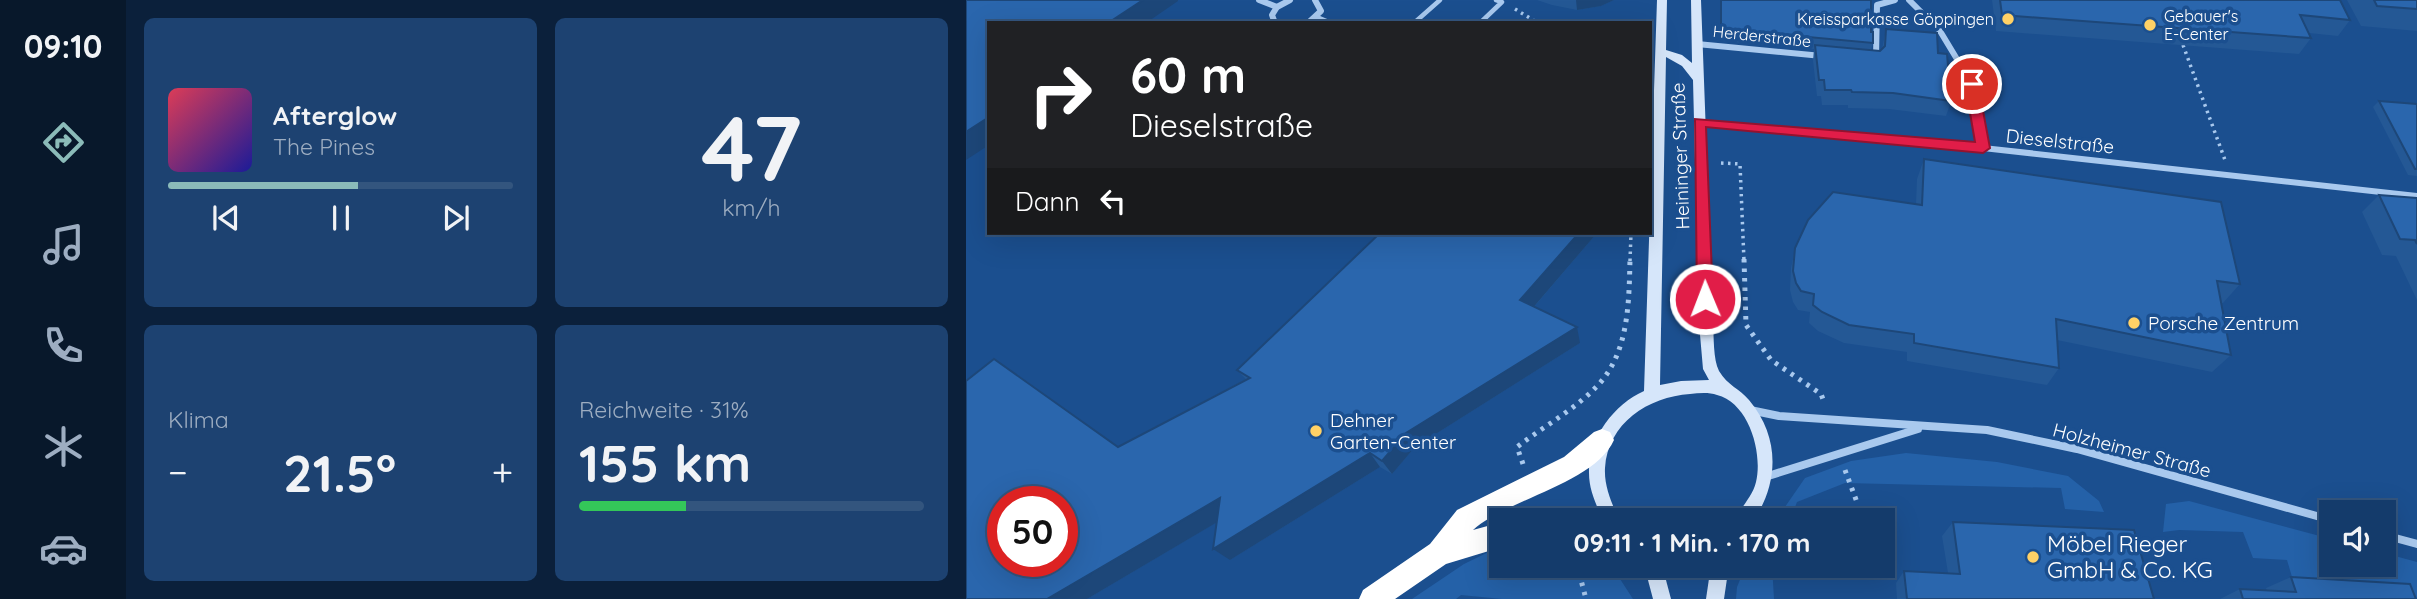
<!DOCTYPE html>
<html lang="de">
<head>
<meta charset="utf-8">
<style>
	:root { --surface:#143b6b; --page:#1d4271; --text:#f1f3f6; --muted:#9dadc1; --line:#33557e; --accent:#8bbbb9 }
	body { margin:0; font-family:Quicksand,sans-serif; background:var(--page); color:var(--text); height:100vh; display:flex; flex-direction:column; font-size:26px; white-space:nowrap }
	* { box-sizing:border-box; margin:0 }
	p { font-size:23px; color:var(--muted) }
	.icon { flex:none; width:38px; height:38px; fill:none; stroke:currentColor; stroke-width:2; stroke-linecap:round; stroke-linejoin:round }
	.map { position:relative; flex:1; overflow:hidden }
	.side { display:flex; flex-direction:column; gap:18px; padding:18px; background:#0b203b; width:840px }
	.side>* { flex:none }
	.hud { position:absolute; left:21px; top:21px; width:665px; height:214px; border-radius:0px; box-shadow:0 7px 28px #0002,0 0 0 2px var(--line); background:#202124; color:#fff; overflow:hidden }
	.controls { position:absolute; left:1353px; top:500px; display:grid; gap:14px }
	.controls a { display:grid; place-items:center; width:77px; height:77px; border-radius:0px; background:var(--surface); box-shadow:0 7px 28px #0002,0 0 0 2px var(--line); font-size:35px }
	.speed { position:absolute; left:21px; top:486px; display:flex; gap:14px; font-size:35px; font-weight:700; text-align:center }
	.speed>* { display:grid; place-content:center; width:91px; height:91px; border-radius:50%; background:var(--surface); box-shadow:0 7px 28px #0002,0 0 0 2px var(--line); line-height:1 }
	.speed .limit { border:10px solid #d22; background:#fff; color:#111 }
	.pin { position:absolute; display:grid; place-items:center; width:60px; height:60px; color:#fff; margin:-30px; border:4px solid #fff; border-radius:50%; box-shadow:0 2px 7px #0007 }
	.me { position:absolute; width:77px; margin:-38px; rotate:359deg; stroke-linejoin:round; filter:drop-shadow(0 0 5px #0008) }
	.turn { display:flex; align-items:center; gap:24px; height:147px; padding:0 28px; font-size:32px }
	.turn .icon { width:91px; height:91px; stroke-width:2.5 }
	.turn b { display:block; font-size:49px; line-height:60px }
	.then { display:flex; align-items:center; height:66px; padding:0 28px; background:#0003; gap:14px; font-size:26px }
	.big { font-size:52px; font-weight:700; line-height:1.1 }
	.side .card { flex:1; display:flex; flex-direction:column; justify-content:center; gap:10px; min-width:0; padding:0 24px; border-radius:10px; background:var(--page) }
	.side .dial { align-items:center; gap:0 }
	.dial b { font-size:91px; line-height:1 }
	.song { display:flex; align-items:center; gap:21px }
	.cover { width:84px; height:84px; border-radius:10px; background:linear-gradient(135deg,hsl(350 70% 55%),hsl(240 70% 35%)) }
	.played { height:7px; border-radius:4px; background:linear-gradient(90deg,var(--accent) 55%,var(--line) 55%) }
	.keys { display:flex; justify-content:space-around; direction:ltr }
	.heat { display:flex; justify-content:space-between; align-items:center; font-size:38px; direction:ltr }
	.charge { height:10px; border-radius:5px; background:linear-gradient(90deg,#34c759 31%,var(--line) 0) }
	.side .tiles { flex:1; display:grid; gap:18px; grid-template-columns:repeat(2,1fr) }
	.trip { position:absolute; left:523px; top:508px; width:406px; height:70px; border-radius:0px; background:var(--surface); box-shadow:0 7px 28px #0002,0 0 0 2px var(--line); font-weight:700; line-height:70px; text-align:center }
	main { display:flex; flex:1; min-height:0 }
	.dock { display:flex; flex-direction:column; width:126px; justify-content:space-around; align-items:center; background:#08182b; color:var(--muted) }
	.dock .icon { width:49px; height:49px }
	.dock .current { color:var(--accent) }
	.dock b { font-size:32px; color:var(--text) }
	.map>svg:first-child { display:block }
	.green { fill:#2461a8 }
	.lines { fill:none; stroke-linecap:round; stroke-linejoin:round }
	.path-far1 { stroke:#a9c9ee; stroke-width:3.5; stroke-dasharray:2.5 4.5; stroke-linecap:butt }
	.path { stroke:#a9c9ee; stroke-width:5; stroke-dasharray:3.5 6; stroke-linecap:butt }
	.lane { stroke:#a9c9ee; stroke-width:4.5 }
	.street-far1 { stroke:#a9c9ee; stroke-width:6 }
	.street { stroke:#a9c9ee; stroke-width:8 }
	.secondary { fill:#d6e6fa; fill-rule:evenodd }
	.highway { fill:#fff; fill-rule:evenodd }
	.wall { fill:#245895 }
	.shaded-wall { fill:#1d4779 }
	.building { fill:#2a66ad; stroke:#1d4779; stroke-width:2; fill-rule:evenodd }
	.route { fill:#e11d48; stroke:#92132f; stroke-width:2 }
	.poi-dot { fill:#ffd166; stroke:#1b4f8f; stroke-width:2.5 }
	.labels { text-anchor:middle; stroke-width:7; stroke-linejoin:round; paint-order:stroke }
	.far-poi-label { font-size:16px; fill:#fff; stroke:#1b4f8f; text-anchor:start }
	.far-street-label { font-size:16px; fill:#fff; stroke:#1b4f8f }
	.street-label { font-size:19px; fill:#fff; stroke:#1b4f8f }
	.poi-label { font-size:19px; fill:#fff; stroke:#1b4f8f; text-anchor:start }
	.near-poi-label { font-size:23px; fill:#fff; stroke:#1b4f8f; text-anchor:start }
</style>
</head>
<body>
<main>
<nav class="dock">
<b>09:10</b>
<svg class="icon current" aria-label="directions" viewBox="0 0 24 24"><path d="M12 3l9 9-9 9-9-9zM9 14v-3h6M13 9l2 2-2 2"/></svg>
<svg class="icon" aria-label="music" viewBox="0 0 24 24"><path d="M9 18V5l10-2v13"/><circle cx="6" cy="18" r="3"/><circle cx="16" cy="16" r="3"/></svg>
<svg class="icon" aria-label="phone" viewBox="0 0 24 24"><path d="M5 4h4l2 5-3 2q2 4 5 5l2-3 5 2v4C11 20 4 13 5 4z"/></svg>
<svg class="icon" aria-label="climate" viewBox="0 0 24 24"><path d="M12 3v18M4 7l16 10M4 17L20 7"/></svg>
<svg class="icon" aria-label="car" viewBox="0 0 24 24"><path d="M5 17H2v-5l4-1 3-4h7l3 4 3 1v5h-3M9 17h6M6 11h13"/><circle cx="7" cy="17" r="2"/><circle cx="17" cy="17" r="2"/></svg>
</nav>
<section class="side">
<div class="tiles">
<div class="card">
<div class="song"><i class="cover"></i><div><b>Afterglow</b><p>The Pines</p></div></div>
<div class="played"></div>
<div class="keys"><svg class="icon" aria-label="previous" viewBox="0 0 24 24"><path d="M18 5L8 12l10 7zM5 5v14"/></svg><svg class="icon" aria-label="pause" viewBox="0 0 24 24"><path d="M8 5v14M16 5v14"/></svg><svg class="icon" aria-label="next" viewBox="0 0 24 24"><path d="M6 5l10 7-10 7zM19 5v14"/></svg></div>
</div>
<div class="card dial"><b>47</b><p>km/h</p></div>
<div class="card"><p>Klima</p>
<div class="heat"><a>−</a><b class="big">21.5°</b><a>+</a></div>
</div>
<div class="card"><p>Reichweite · 31%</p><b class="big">155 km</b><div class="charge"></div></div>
</div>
</section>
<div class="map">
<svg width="1451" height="599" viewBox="0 0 1451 599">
	<rect width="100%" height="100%" fill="#1b4f8f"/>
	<g class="green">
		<polygon points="940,453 1031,462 1102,476 1133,501 1138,512 1099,509 1095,488 879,483 831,502 824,520 810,520 839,478 885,461"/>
		<polygon points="1223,501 1365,539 1365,565 1418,565 1418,553 1451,562 1451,599 1418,599 1329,587 1321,560 1287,558 1277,532 1213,530 1197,532 1200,504"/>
		<polygon points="535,546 536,565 645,565 667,599 536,599 495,595 490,599 446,599 498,564"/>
		<polygon points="780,565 806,565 808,599 770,599 771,587"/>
	</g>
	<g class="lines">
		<g class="path-far1">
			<polyline points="549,9 572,23"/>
			<polyline points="1217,45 1259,160"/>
			<polyline points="755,163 774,164 778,261"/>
			<polyline points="664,261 665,233"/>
		</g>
		<g class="path">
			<polyline points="778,259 780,325 805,360 855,394 858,402"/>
			<path d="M557,464L551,447C578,426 610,409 633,384C663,351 663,301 664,259"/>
			<polyline points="879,470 892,505"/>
			<polyline points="594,565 615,580 620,599"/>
		</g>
		<g class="lane">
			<polyline points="351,17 365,23"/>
			<polyline points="448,23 474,0"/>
			<polyline points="514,23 536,2 530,0"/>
		</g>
		<g class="street-far1">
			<polyline points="293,0 311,7"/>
			<polyline points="943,0 974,31 1006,84 1017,148"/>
			<polyline points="309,23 306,15 311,7 324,0"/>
			<polyline points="342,23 355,11 349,0"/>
			<polyline points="731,44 856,56"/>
			<polyline points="910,58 911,5 929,0"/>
			<polyline points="733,122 1017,148 1451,196"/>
		</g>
		<g class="street">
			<polyline points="784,410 813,416 1021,430 1111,449 1365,520"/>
			<polyline points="799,477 952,429"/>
			<polyline points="1418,535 1451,544"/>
		</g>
		<g class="secondary">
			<path d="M691,0H701L700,50L716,55L726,63L725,0H735L747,323C748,337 747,359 753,371C762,386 773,388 783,400C814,437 813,482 788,520H770C775,506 787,496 790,482C797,453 783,403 751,395C743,392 733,393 724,394C682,397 642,423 639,468C638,487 646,503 653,520H637C630,504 623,490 623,473C622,439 648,404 678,391ZM700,57L716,66L727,80L733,323L737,369L743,380L715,381L694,385Z"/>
			<polygon points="678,565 696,565 705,599 687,599"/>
			<polygon points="745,565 763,565 758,599 740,599"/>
		</g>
		<path class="highway" d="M636,429L644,432L648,440C628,484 541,499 507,530L536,522V547L480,564L429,599H393L397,590L464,544L491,510L598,457L628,432Z"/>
	</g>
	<g class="wall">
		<polygon points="571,0 648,0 635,6 611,10 586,5"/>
		<polygon points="754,0 905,32 907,43 905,50 914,51 916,49 920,29 972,53 985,101 980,116 923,109 882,108 882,105 856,105 855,96 851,96 847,61 848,49 755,41"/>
		<polygon points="1026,0 1374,0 1384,20 1372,36 1343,33 1345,38 1333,54 1030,31"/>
		<polygon points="1381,0 1451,0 1451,31 1395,26"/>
		<polygon points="1413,101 1451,104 1451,176 1442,175 1407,107"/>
		<polygon points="958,159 1274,284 1257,303 1255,303 1265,355 1246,372 1091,340 1093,368 1081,385 941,361 941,352 878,343 852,331 843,323 844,312 832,310 827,302 824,290 825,268 829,248 950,204 951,179"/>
		<polygon points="1413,195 1451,198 1451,300 1430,256 1416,255 1396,212"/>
		<polygon points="631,233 568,307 614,343 449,447 426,474 414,467 264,560 251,522 121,599 0,599 152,447 280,379 271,370"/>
		<polygon points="987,522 1188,599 931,599 930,583 938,571 982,573 976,536"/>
		<polygon points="1325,577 1450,599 1254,599 1274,589 1301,591 1300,588"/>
	</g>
	<g class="shaded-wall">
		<polygon points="177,0 212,0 212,1 180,23 142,23"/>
		<polygon points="610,0 648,0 635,6 611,10"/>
		<polygon points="23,117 23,145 0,160 0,132"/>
		<polygon points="613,233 631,233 559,317 554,300"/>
		<polygon points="611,327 614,343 449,447 426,474 416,461 440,433"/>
		<polygon points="404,453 414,467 264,560 247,549"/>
		<polygon points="254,498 270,511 121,599 81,599"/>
	</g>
	<g class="building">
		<polygon points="0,0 177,0 142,23 23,23 23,117 0,132"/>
		<polygon points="755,0 905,0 905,32 907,32 907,43 755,29"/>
		<polygon points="1034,0 1374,0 1384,20 1334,15 1345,38 1036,15"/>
		<polygon points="1408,0 1451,0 1451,9 1411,6"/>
		<polygon points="920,29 971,33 972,53 981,54 985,101 927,93 886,92 885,90 859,90 858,80 853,80 849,45 914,51 919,46"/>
		<polygon points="1413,101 1451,104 1451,169 1449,169"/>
		<polygon points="958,159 1255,202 1274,284 1251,281 1265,355 1090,319 1093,368 948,343 948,334 883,325 856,312 847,305 848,294 835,291 830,283 827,271 829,248 842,220 867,192 956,205"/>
		<polygon points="1413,195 1451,198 1451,244 1449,240 1434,239"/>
		<path d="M414,233H613L554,300L611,327L440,433L416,461L404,453L247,549L254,498L81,599H0V381L28,359L152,447L284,378L271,370ZM37,502H96V562H37Z"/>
		<polygon points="987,522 1168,530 1188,599 941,599 938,571 994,574"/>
		<polygon points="1325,577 1444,584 1450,599 1277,599 1274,589 1330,592"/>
	</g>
	<polygon class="route" points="1006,80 1012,84 1024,148 1017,153 740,127 747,299 739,305 734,303 731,299 729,119 1009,142 999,84"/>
	<g class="poi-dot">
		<circle cx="1042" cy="19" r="7"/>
		<circle cx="1184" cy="25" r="7"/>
		<circle cx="1168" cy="323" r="7"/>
		<circle cx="350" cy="431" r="7"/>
		<circle cx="1067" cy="557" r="7"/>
	</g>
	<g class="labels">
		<g class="far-poi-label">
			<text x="1198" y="22">Gebauer's<tspan x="1198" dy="18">E-Center</tspan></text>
			<text x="1028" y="25" text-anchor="end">Kreissparkasse Göppingen</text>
		</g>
		<g class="far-street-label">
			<text transform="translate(796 36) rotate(6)" y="6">Herderstraße</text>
		</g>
		<g class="street-label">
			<text transform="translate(1094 141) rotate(6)" y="7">Dieselstraße</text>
			<text transform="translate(714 156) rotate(-92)" y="7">Heininger Straße</text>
			<text transform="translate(1166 450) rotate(15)" y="7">Holzheimer Straße</text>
		</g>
		<g class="poi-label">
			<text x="1182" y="330">Porsche Zentrum</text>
			<text x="364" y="427">Dehner<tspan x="364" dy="22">Garten-Center</tspan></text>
		</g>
		<g class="near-poi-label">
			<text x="1081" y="552">Möbel Rieger<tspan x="1081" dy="26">GmbH &amp; Co. KG</tspan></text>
		</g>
	</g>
</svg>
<div class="controls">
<a><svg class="icon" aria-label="sound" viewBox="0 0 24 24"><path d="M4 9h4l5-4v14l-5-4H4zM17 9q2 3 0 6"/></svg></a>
</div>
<div class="speed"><div class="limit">50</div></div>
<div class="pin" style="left:1006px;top:84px;background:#d93025"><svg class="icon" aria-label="arrive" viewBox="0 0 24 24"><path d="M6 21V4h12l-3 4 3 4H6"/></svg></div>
<svg class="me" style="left:739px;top:299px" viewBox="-20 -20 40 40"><circle r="17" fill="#e11d48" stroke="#fff" stroke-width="3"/><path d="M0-11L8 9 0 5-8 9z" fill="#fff"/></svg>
<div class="trip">09:11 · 1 Min. · 170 m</div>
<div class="hud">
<div class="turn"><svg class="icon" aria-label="right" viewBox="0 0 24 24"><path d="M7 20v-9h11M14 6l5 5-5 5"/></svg><div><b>60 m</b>Dieselstraße</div></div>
<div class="then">Dann<svg class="icon" aria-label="left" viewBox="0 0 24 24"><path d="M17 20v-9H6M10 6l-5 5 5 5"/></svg></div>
</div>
</div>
</main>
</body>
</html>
